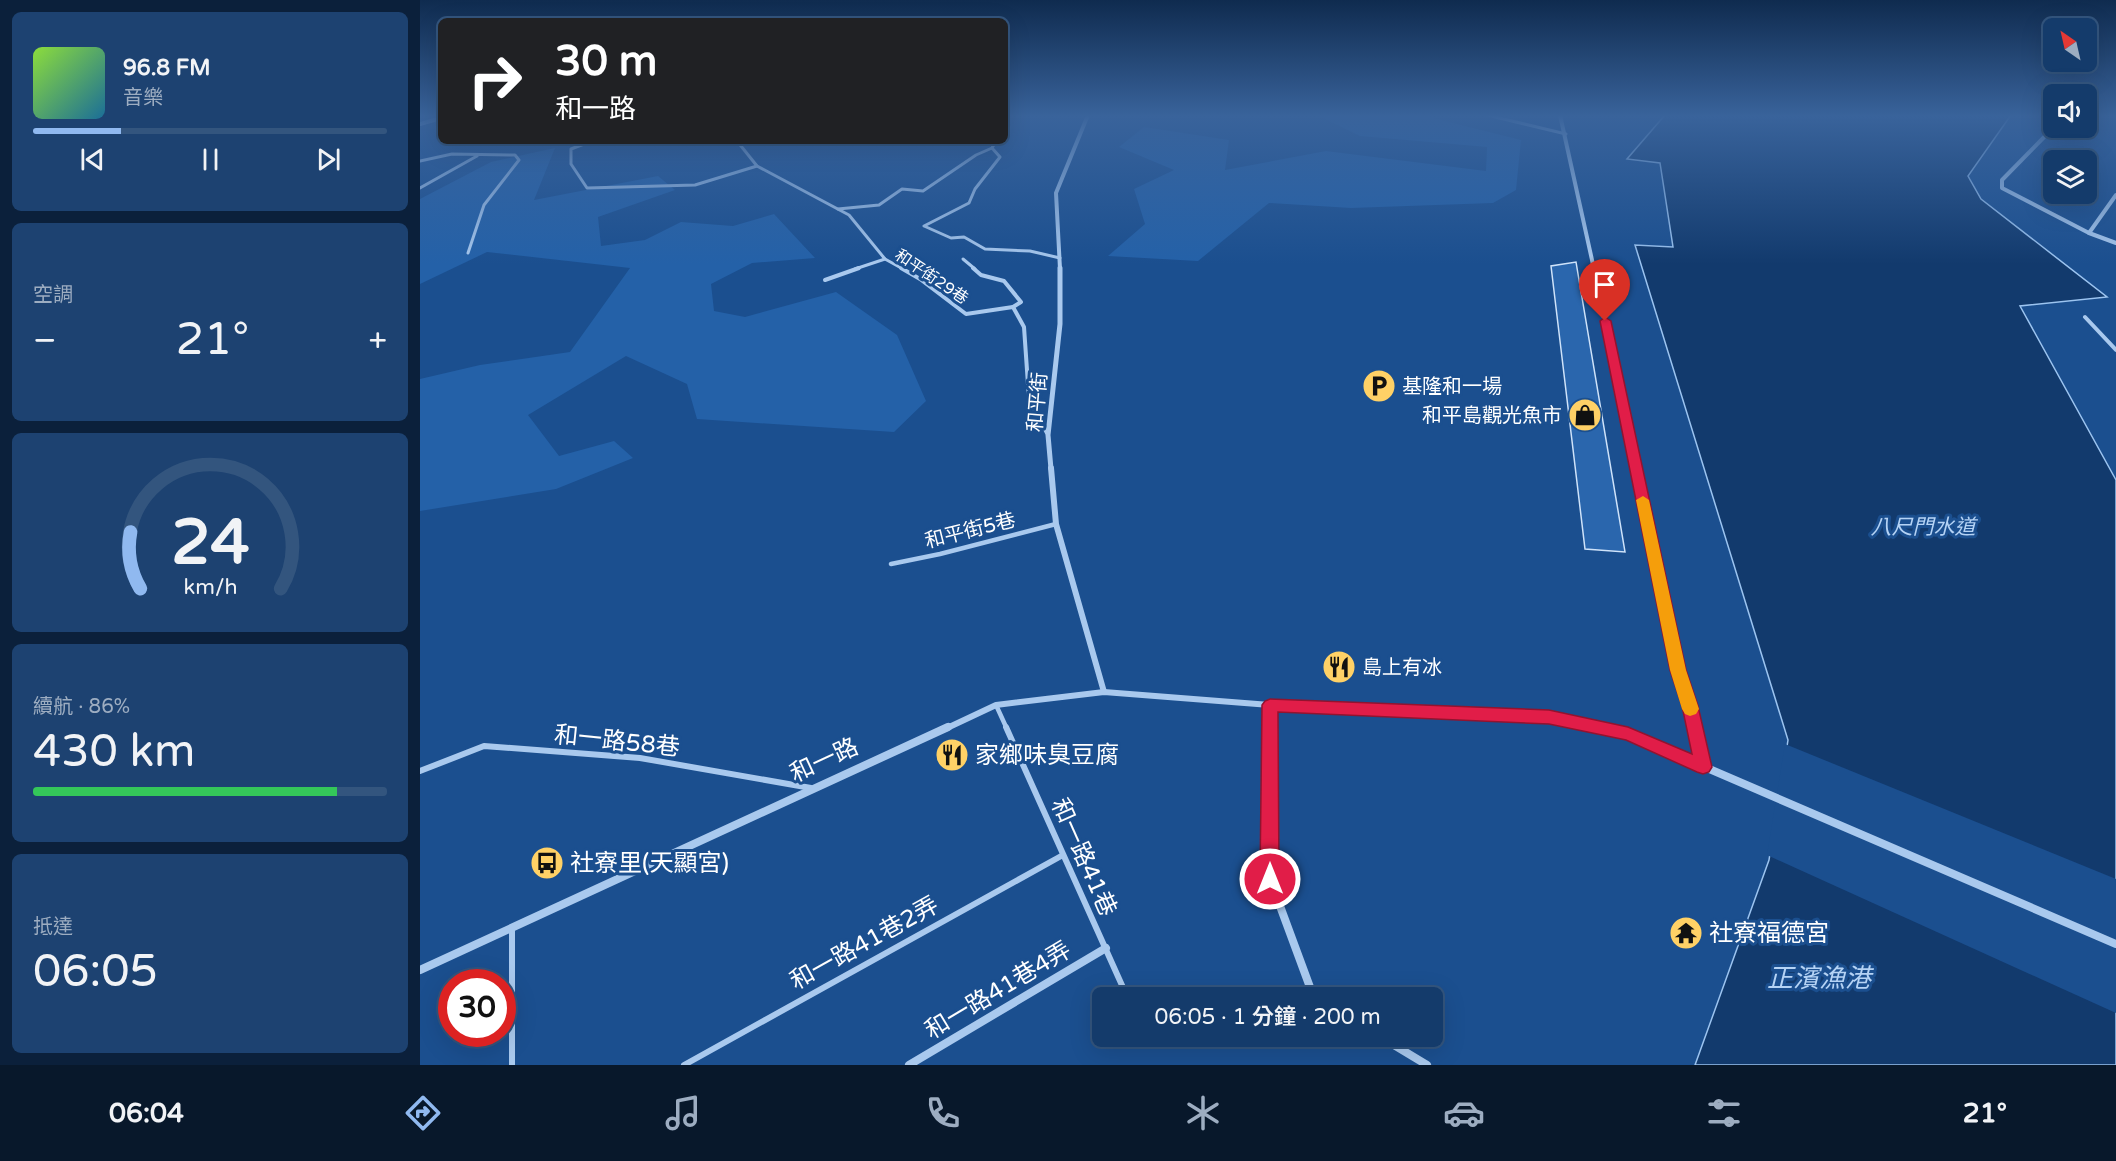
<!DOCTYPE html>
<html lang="zh-TW">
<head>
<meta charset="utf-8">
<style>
	:root { --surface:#143b6b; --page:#1d4271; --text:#f1f3f6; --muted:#9dadc1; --line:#33557e; --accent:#90b9f0 }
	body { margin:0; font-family:"Varela Round","Noto Sans TC",sans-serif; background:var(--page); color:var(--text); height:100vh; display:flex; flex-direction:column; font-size:22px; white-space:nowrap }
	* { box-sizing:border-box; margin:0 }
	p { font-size:20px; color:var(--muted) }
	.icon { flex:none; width:33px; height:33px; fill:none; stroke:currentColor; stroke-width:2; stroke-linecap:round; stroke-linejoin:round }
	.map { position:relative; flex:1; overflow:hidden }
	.details { display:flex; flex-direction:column; gap:12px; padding:12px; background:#0b203b; width:420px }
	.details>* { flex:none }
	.hud { position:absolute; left:18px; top:18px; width:570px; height:126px; border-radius:9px; box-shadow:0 6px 24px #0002,0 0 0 2px var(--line); background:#202124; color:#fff; overflow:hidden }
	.needle { width:39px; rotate:326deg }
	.controls { position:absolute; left:1623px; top:18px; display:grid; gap:12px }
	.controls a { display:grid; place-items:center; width:54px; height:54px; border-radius:9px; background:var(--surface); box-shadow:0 6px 24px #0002,0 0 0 2px var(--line); font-size:30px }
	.speed { position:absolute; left:18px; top:969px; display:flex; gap:12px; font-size:30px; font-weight:700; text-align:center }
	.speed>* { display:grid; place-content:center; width:78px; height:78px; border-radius:50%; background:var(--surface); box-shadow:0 6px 24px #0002,0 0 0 2px var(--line); line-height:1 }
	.speed .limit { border:9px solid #d22; background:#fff; color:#111 }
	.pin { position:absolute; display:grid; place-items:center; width:51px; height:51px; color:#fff; margin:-62px -26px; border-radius:50% 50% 50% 0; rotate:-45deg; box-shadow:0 0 6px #0007 }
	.pin .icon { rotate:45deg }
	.me { position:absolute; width:66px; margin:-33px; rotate:0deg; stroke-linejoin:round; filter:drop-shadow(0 0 4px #0008) }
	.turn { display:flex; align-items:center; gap:21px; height:126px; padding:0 18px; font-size:27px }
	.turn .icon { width:78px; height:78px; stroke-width:2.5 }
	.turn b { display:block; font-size:42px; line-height:51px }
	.big { font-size:45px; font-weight:600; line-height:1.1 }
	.details .card { flex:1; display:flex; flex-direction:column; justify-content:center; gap:9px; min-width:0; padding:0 21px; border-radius:9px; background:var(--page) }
	.details .dial { align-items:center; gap:0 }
	.dial svg { height:156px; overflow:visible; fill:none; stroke:var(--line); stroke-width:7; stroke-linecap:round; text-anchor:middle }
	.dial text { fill:var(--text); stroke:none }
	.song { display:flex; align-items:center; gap:18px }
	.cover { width:72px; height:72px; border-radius:9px; background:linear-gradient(135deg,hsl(90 70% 55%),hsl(200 70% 35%)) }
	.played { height:6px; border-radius:3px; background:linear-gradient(90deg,var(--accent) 25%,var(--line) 25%) }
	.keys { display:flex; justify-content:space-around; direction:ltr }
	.heat { display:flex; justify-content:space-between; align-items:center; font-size:33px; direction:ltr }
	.charge { height:9px; border-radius:4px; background:linear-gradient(90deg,#34c759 86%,var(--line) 0) }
	.trip { position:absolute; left:672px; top:987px; width:351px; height:60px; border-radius:9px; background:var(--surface); box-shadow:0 6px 24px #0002,0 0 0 2px var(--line); font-weight:600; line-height:60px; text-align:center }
	.dock { display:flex; height:96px; justify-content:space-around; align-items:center; background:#08182b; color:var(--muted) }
	.dock .icon { width:42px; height:42px }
	.dock .active { color:var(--accent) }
	.dock b { font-size:27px; color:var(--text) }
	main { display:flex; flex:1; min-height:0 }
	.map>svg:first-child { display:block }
	.green { fill:#2461a8 }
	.water { fill:#123a6d; stroke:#9cc4f0; stroke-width:1.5 }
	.pier { fill:#1b4f8f }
	.building { fill:#2a66ad; stroke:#cfe3fa; stroke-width:1.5 }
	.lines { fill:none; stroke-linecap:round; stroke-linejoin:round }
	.lane-far3 { stroke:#a9c9ee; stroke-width:3 }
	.lane-far2 { stroke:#a9c9ee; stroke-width:4 }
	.lane-far1 { stroke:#a9c9ee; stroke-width:4.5 }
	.lane { stroke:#a9c9ee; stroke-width:6 }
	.street-far3 { stroke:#a9c9ee; stroke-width:4 }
	.street-far2 { stroke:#a9c9ee; stroke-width:5 }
	.street-far1 { stroke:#a9c9ee; stroke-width:6 }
	.street { stroke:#a9c9ee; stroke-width:8 }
	.route { fill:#e11d48; stroke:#92132f; stroke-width:1.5 }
	.slow { fill:#f59e0b }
	.labels { text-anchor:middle; stroke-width:6; stroke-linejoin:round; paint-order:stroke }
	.far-street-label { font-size:16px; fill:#fff; stroke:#1b4f8f }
	.poi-label { font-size:20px; fill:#fff; stroke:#1b4f8f; text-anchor:start }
	.street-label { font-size:20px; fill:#fff; stroke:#1b4f8f }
	.water-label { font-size:21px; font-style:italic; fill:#b5d3f5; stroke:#1b4f8f }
	.near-street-label { font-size:24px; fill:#fff; stroke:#1b4f8f }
	.near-poi-label { font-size:24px; fill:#fff; stroke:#1b4f8f; text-anchor:start }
	.near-water-label { font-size:26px; font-style:italic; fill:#b5d3f5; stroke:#1b4f8f }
</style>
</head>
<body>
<main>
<section class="details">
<div class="card">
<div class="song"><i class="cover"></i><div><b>96.8 FM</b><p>音樂</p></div></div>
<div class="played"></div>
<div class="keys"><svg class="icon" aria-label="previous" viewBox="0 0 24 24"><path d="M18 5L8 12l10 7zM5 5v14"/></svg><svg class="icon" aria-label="pause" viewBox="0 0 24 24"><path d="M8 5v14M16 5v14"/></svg><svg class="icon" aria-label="next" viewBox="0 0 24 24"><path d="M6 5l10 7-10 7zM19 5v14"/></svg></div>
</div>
<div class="card"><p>空調</p>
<div class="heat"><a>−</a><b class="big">21°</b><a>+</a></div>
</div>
<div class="card dial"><svg viewBox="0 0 100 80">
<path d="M14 69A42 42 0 1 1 86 69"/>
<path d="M14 69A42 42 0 0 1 9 40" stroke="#90b9f0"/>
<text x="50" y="56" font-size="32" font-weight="700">24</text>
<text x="50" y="72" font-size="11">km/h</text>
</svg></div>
<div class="card"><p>續航 · 86%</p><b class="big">430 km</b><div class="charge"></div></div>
<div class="card"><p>抵達</p><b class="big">06:05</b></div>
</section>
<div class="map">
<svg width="1696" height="1065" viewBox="0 0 1696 1065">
	<rect width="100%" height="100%" fill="#1b4f8f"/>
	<g class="green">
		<polygon points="897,115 1001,115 1101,140 1096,190 1073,203 931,208 849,203 778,261 688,256 725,224 714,189 754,170 699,147 724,127 809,140 805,170 906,151 1066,171 1067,147 940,136"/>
		<polygon points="135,148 114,200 238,176 255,190 178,217 181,246 225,240 261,222 313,226 354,214 395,258 332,263 291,284 294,311 325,317 416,292 477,335 506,401 474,432 277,419 267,384 206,356 108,415 139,456 194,441 213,458 136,489 0,511 0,379 60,365 150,352 210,268 67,252 0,284 0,199 71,162"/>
	</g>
	<polygon class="water" points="1245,115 1591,115 1548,176 1561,199 1687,297 1600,306 1696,480 1696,1065 1275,1065 1349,860 1368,740 1215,245 1253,247 1240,163 1207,159"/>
	<polygon class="pier" points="1365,744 1696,879 1696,1013 1347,855"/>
	<polygon class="building" points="1156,262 1205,552 1165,549 1131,266"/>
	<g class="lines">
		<g class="lane-far3">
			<polyline points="1067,115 1146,134"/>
			<polyline points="172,141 151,149 151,164 167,188 275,185 337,166"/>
			<polyline points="317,141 337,166 429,215 465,259 483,269"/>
			<polyline points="576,141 572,148 580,157 555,189 549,203 504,226 531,238 544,237 565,249 610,251 640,258"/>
			<polyline points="0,161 32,154 95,155 99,160 64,205 48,253"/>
			<polyline points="0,188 57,156"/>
			<polyline points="418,209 459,205 482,189 503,191 556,155 572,148"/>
			<polyline points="543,259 555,269"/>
			<polyline points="435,269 465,259"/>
		</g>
		<g class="lane-far2">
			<polyline points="481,268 500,279 546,314 593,307"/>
			<polyline points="553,268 561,275 584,281 601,302 593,307 604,327 609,399 627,433"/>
			<polyline points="405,280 439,268"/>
			<polyline points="1665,317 1696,350"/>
		</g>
		<g class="lane-far1">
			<polyline points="471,564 520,554 636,524"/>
			<polyline points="576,705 587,729"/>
		</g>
		<g class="lane">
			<polyline points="586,727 705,992"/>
			<polyline points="0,771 64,746 220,758 391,788"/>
			<polyline points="92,928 92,1065"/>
			<polyline points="264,1065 643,855"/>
		</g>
		<g class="street-far3">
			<polyline points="1140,115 1174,269"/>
			<polyline points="0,124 21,118"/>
			<polyline points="1634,127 1582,180 1582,188 1669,233 1696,243"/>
			<polyline points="1669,233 1696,195"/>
			<polyline points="640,269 636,193 668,115"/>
		</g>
		<g class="street-far2">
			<polyline points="1174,268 1216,469"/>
			<polyline points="631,469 628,435 640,324 640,268"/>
		</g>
		<g class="street-far1">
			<polyline points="631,468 636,524 684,692"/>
			<polyline points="1216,468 1258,670 1275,729"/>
			<polyline points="850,705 850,729"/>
			<polyline points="525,729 576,705 684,692 850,705 1129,717 1183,729"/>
		</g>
		<g class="street">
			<polyline points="850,727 850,879 894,998"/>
			<polyline points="1176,727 1208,734 1696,944"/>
			<polyline points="1274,727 1283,767"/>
			<polyline points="0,970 528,727"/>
			<polyline points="959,1036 1007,1065"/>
			<polyline points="489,1065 686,948"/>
		</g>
	</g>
	<linearGradient id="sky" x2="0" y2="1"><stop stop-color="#0f2b4f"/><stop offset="0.44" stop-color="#39639b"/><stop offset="1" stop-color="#39639b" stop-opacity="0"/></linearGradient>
	<rect width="1696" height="264" fill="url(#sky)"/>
	<polygon class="route" points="1185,317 1191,321 1266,670 1278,706 1292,767 1289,772 1283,774 1277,772 1206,740 1129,724 858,712 859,879 856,885 850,888 843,885 840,879 842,705 845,701 850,699 1129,710 1208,727 1272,754 1262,706 1250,670 1180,321"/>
	<polygon class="slow" points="1223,496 1229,500 1266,670 1279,709 1276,714 1270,716 1265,714 1262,709 1250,670 1216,500"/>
	<defs>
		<symbol id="parking-disc" viewBox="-11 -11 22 22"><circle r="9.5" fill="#ffd166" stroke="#1b4f8f"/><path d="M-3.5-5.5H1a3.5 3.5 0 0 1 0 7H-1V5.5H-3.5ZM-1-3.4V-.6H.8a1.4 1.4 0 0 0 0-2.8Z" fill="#111"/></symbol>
		<symbol id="shop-disc" viewBox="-11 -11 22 22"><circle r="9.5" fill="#ffd166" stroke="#1b4f8f"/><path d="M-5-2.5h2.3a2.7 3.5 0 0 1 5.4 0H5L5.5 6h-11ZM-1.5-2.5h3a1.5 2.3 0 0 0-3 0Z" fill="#111"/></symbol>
		<symbol id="restaurant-disc" viewBox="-11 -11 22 22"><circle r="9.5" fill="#ffd166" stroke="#1b4f8f"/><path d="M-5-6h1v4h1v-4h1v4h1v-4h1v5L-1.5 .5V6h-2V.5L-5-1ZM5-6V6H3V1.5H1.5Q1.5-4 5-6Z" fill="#111"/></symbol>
		<symbol id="bus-disc" viewBox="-11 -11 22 22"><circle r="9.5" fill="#ffd166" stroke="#1b4f8f"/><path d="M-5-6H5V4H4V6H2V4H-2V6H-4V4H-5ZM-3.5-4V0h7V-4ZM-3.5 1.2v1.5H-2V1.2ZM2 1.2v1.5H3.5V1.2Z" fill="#111"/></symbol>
		<symbol id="temple-disc" viewBox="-11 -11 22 22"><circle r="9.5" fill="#ffd166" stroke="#1b4f8f"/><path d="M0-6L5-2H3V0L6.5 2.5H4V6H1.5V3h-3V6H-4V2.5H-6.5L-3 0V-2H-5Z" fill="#111"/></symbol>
	</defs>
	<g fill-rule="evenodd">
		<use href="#parking-disc" x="940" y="367" width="38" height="38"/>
		<use href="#shop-disc" x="1146" y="396" width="38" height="38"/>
		<use href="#restaurant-disc" x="900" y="648" width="38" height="38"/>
		<use href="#restaurant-disc" x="513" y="736" width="38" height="38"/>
		<use href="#bus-disc" x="108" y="844" width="38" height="38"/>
		<use href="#temple-disc" x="1247" y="914" width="38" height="38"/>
	</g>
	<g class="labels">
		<g class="far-street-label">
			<text transform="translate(512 276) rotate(34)" y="6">和平街29巷</text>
		</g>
		<g class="poi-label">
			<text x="982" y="393">基隆和一場</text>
			<text x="1142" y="422" text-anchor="end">和平島觀光魚市</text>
			<text x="942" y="674">島上有冰</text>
		</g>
		<g class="street-label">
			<text transform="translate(617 402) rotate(-85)" y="7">和平街</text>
			<text transform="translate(550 530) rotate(-14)" y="7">和平街5巷</text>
		</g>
		<g class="water-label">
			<text x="1503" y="534">八尺門水道</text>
		</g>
		<g class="near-street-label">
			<text transform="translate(197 741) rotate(6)" y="8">和一路58巷</text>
			<text transform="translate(404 760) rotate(-25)" y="8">和一路</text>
			<text transform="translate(664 857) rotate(66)" y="8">和一路41巷</text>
			<text transform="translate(444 943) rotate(-29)" y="8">和一路41巷2弄</text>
			<text transform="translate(578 990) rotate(-31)" y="8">和一路41巷4弄</text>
		</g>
		<g class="near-poi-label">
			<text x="555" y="763">家鄉味臭豆腐</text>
			<text x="150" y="871">社寮里(天顯宮)</text>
			<text x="1289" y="941">社寮福德宮</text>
		</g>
		<g class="near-water-label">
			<text x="1399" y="987">正濱漁港</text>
		</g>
	</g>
</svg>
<div class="controls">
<a><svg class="needle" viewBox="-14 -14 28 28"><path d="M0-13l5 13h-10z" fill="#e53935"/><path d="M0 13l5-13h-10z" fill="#9dadc1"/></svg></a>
<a><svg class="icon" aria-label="sound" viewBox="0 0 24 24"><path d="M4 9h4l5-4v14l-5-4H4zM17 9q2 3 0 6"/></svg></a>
<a><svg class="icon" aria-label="layers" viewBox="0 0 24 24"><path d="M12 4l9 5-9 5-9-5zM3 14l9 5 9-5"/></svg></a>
</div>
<div class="speed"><div class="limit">30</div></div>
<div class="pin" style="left:1185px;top:321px;background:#d93025"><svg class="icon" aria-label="arrive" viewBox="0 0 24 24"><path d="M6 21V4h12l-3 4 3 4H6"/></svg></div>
<svg class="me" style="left:850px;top:879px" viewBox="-20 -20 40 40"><circle r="17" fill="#e11d48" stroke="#fff" stroke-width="3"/><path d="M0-11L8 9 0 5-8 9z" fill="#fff"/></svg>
<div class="trip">06:05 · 1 分鐘 · 200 m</div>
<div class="hud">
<div class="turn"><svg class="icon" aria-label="right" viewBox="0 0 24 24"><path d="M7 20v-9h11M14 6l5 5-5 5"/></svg><div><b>30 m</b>和一路</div></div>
</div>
</div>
</main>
<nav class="dock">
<b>06:04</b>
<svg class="icon active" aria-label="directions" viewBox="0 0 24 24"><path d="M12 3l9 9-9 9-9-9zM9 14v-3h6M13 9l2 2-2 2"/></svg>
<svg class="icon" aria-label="music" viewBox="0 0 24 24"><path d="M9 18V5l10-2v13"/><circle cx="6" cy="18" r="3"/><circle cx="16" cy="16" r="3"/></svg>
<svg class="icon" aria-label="phone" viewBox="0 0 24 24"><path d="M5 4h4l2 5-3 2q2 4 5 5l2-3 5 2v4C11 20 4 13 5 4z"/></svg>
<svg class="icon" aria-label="climate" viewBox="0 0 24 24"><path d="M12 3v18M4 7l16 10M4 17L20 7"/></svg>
<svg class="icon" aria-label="car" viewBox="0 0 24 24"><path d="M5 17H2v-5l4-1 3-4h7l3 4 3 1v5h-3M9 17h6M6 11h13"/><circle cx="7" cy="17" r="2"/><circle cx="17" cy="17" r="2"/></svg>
<svg class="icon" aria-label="filters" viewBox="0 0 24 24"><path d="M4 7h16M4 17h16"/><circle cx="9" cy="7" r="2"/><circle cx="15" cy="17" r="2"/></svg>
<b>21°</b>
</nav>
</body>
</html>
